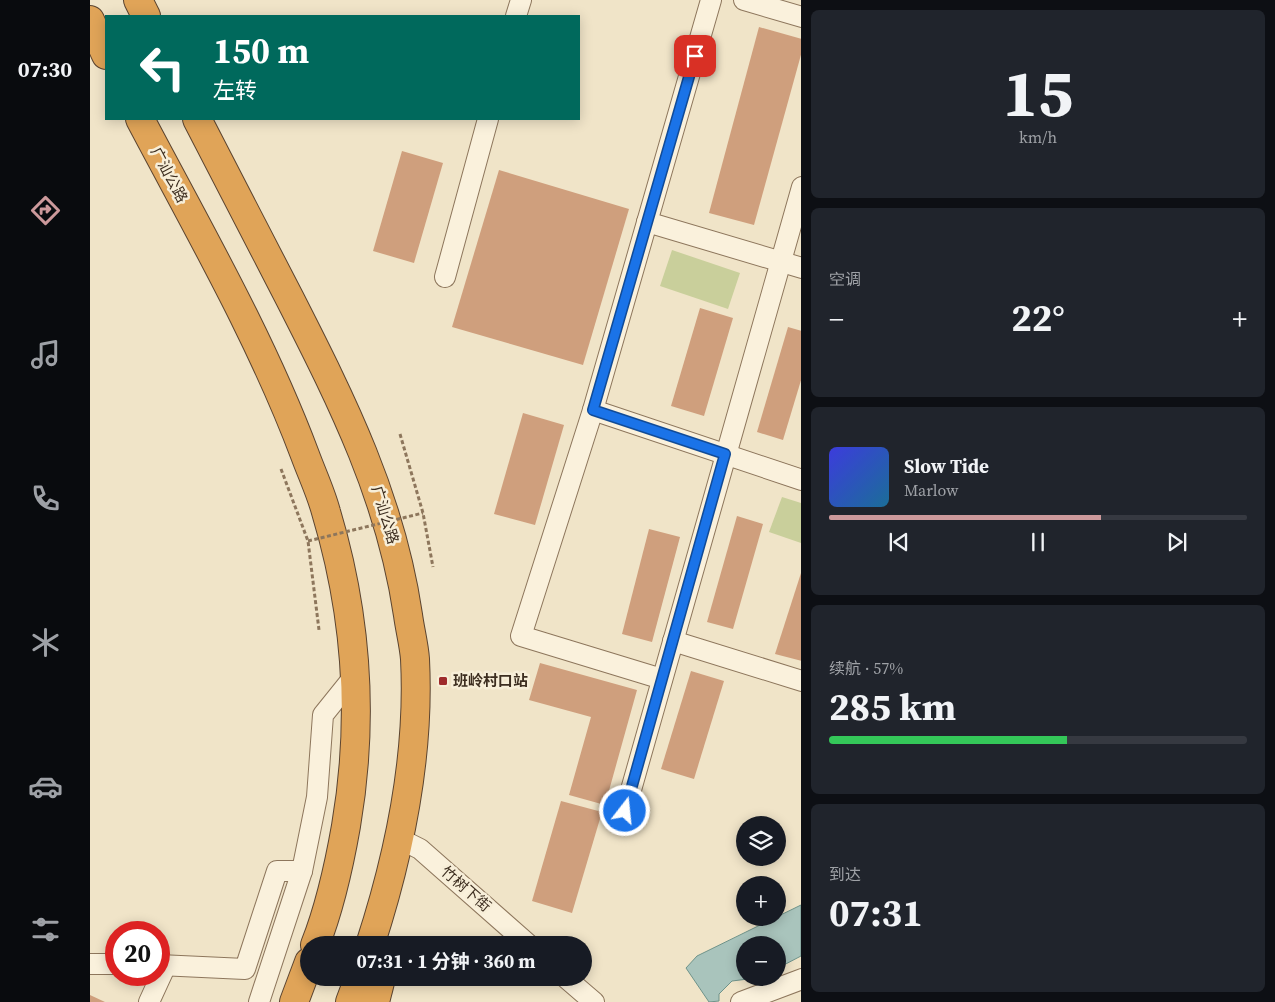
<!DOCTYPE html>
<html lang="zh">
<head>
<meta charset="utf-8">
<style>
	:root { --surface:#171b24; --page:#20242c; --text:#f1f3f6; --muted:#9ea1a6; --line:#363941; --accent:#cc999b }
	body { margin:0; font-family:"Source Serif 4","Noto Sans SC",serif; background:var(--page); color:var(--text); height:100vh; display:flex; flex-direction:column; font-size:19px; white-space:nowrap }
	* { box-sizing:border-box; margin:0 }
	p { font-size:16px; color:var(--muted) }
	.icon { flex:none; width:28px; height:28px; fill:none; stroke:currentColor; stroke-width:2; stroke-linecap:round; stroke-linejoin:round }
	.map { position:relative; flex:1; overflow:hidden }
	.panel { display:flex; flex-direction:column; gap:10px; padding:10px; background:#0d0f14; width:474px }
	.panel>* { flex:none }
	.hud { position:absolute; left:15px; top:15px; width:475px; height:105px; border-radius:0px; box-shadow:0 2px 12px #0003; background:#00695c; color:#fff; overflow:hidden }
	.fabs { position:absolute; left:646px; top:816px; display:grid; gap:10px }
	.fabs a { display:grid; place-items:center; width:50px; height:50px; border-radius:50%; background:var(--surface); box-shadow:0 2px 12px #0003; font-size:25px }
	.speed { position:absolute; left:15px; top:921px; display:flex; gap:10px; font-size:25px; font-weight:700; text-align:center }
	.speed>* { display:grid; place-content:center; width:65px; height:65px; border-radius:50%; background:var(--surface); box-shadow:0 2px 12px #0003; line-height:1 }
	.speed .limit { border:8px solid #d22; background:#fff; color:#111 }
	.pin { position:absolute; display:grid; place-items:center; width:42px; height:42px; color:#fff; margin:-21px; border-radius:10px; box-shadow:0 2px 8px #0006 }
	.me { position:absolute; width:55px; margin:-28px; rotate:16deg; stroke-linejoin:round; filter:drop-shadow(0 0 4px #0008) }
	.turn { display:flex; align-items:center; gap:18px; height:105px; padding:0 25px; font-size:22px }
	.turn .icon { width:65px; height:65px; stroke-width:2.5 }
	.turn b { display:block; font-size:35px; line-height:42px }
	.big { font-size:38px; font-weight:700; line-height:1.1 }
	.panel .widget { flex:1; display:flex; flex-direction:column; justify-content:center; gap:8px; min-width:0; padding:0 18px; border-radius:8px; background:var(--page) }
	.panel .dial { align-items:center; gap:0 }
	.dial b { font-size:65px; line-height:1 }
	.song { display:flex; align-items:center; gap:15px }
	.cover { width:60px; height:60px; border-radius:8px; background:linear-gradient(135deg,hsl(240 70% 55%),hsl(200 70% 35%)) }
	.played { height:5px; border-radius:2px; background:linear-gradient(90deg,var(--accent) 65%,var(--line) 65%) }
	.keys { display:flex; justify-content:space-around; direction:ltr }
	.heat { display:flex; justify-content:space-between; align-items:center; font-size:28px; direction:ltr }
	.charge { height:8px; border-radius:4px; background:linear-gradient(90deg,#34c759 57%,var(--line) 0) }
	.trip { position:absolute; left:210px; top:936px; width:292px; height:50px; border-radius:25px; background:var(--surface); box-shadow:0 2px 12px #0003; font-weight:700; line-height:50px; text-align:center }
	main { display:flex; flex:1; min-height:0 }
	.tab-bar { display:flex; flex-direction:column; width:90px; justify-content:space-around; align-items:center; background:#090b0e; color:var(--muted) }
	.tab-bar .icon { width:35px; height:35px }
	.tab-bar .on { color:var(--accent) }
	.tab-bar b { font-size:22px; color:var(--text) }
	.map>svg:first-child { display:block }
	.green { fill:#c9cf9b }
	.water { fill:#a9c4bc; stroke:#6f938a }
	.building { fill:#cf9f7d }
	.lines { fill:none; stroke-linecap:round; stroke-linejoin:round }
	.minor-casing { stroke:#8d765c; stroke-width:22 }
	.highway-casing { stroke:#5b4430; stroke-width:30 }
	.path { stroke:#8d765c; stroke-width:3; stroke-dasharray:4 2.5; stroke-linecap:butt }
	.minor { stroke:#faf1dc; stroke-width:20 }
	.highway { stroke:#e0a458; stroke-width:28 }
	.path-bridge { stroke:#8d765c; stroke-width:3; stroke-dasharray:4 2.5; stroke-linecap:butt }
	.route-casing { stroke:#114b97; stroke-width:12 }
	.route { stroke:#1a73e8; stroke-width:9 }
	.poi-dot { fill:#9e2a2b; stroke:#f7eed8; stroke-width:2 }
	.labels { text-anchor:middle; stroke-width:5; stroke-linejoin:round; paint-order:stroke }
	.street-label { font-size:15px; fill:#3d2e20; stroke:#f7eed8 }
	.poi-label { font-size:15px; font-weight:bold; fill:#3d2e20; stroke:#f7eed8; text-anchor:start }
</style>
</head>
<body>
<main>
<nav class="tab-bar">
<b>07:30</b>
<svg class="icon on" aria-label="directions" viewBox="0 0 24 24"><path d="M12 3l9 9-9 9-9-9zM9 14v-3h6M13 9l2 2-2 2"/></svg>
<svg class="icon" aria-label="music" viewBox="0 0 24 24"><path d="M9 18V5l10-2v13"/><circle cx="6" cy="18" r="3"/><circle cx="16" cy="16" r="3"/></svg>
<svg class="icon" aria-label="phone" viewBox="0 0 24 24"><path d="M5 4h4l2 5-3 2q2 4 5 5l2-3 5 2v4C11 20 4 13 5 4z"/></svg>
<svg class="icon" aria-label="climate" viewBox="0 0 24 24"><path d="M12 3v18M4 7l16 10M4 17L20 7"/></svg>
<svg class="icon" aria-label="car" viewBox="0 0 24 24"><path d="M5 17H2v-5l4-1 3-4h7l3 4 3 1v5h-3M9 17h6M6 11h13"/><circle cx="7" cy="17" r="2"/><circle cx="17" cy="17" r="2"/></svg>
<svg class="icon" aria-label="filters" viewBox="0 0 24 24"><path d="M4 7h16M4 17h16"/><circle cx="9" cy="7" r="2"/><circle cx="15" cy="17" r="2"/></svg>
</nav>
<div class="map">
<svg width="712" height="1002" viewBox="0 0 712 1002">
	<rect width="100%" height="100%" fill="#f0e4c8"/>
	<g class="green">
		<polygon points="582,250 650,273 638,309 570,286"/>
		<polygon points="692,497 711,503 711,543 679,532"/>
	</g>
	<polygon class="water" points="711,905 711,956 688,968 688,945 655,945 655,978 666,978 642,981 629,994 629,1001 619,1002 596,968 607,956"/>
	<g class="building">
		<polygon points="669,27 712,39 712,51 664,225 619,213"/>
		<polygon points="312,151 353,163 324,263 283,251"/>
		<polygon points="409,170 539,209 493,365 362,327"/>
		<polygon points="610,308 643,318 614,416 581,406"/>
		<polygon points="698,327 712,331 712,377 693,440 667,432"/>
		<polygon points="433,413 474,425 445,525 404,514"/>
		<polygon points="647,516 673,524 643,629 617,622"/>
		<polygon points="559,529 590,537 562,642 532,634"/>
		<polygon points="712,570 712,661 685,654"/>
		<polygon points="450,663 547,690 515,805 479,795 501,717 439,700"/>
		<polygon points="601,671 634,681 604,779 571,769"/>
		<polygon points="471,801 512,812 482,913 442,901"/>
		<polygon points="0,995 15,1002 0,1002"/>
	</g>
	<g class="lines">
		<defs>
			<g id="minor">
				<polyline points="654,0 712,17"/>
				<polyline points="426,16 431,0"/>
				<polyline points="557,222 712,268"/>
				<polyline points="355,277 398,119"/>
				<polyline points="503,410 712,480"/>
				<polyline points="583,641 712,681"/>
				<polyline points="572,679 431,636 503,410 621,0"/>
				<polyline points="535,811 712,187"/>
				<polyline points="308,838 330,849 439,945"/>
				<polyline points="0,964 26,964"/>
				<polyline points="69,965 155,969 187,871 212,871"/>
				<polyline points="476,978 504,1002"/>
				<polyline points="59,1002 76,965"/>
				<polyline points="169,1002 212,871 227,797 233,715 266,674"/>
				<polyline points="651,1002 712,979"/>
			</g>
			<g id="highway">
				<polyline points="48,0 56,16"/>
				<polyline points="0,20 16,55"/>
				<path d="M50,119C108,229 171,338 215,455C222,474 231,493 236,512C267,615 274,721 256,826C249,866 240,907 225,945"/>
				<path d="M107,119C138,179 169,239 200,299C253,403 301,499 318,615C320,630 324,645 325,659C330,756 310,853 280,945"/>
				<polyline points="204,1002 219,962"/>
				<polyline points="260,1002 269,978"/>
				<polyline points="285,1002 291,978"/>
			</g>
		</defs>
		<use href="#minor" class="minor-casing"/>
		<use href="#highway" class="highway-casing"/>
		<g class="path">
			<polyline points="310,434 333,513 343,567"/>
			<polyline points="191,469 218,541 229,630"/>
		</g>
		<use href="#minor" class="minor"/>
		<use href="#highway" class="highway"/>
		<polyline class="path-bridge" points="218,541 333,513"/>
	</g>
	<g class="lines">
		<defs>
			<polyline id="route" points="535,811 635,454 503,410 605,56"/>
		</defs>
		<use href="#route" class="route-casing"/>
		<use href="#route" class="route"/>
	</g>
	<rect class="poi-dot" x="348" y="676" width="10" height="10" rx="2.5"/>
	<g class="labels">
		<g class="street-label">
			<text transform="translate(79 175) rotate(62)" y="5">广汕公路</text>
			<text transform="translate(295 515) rotate(73)" y="5">广汕公路</text>
			<text transform="translate(376 889) rotate(41)" y="5">竹树下街</text>
		</g>
		<g class="poi-label">
			<text x="363" y="686">班岭村口站</text>
		</g>
	</g>
</svg>
<div class="fabs">
<a><svg class="icon" aria-label="layers" viewBox="0 0 24 24"><path d="M12 4l9 5-9 5-9-5zM3 14l9 5 9-5"/></svg></a>
<a>+</a>
<a>−</a>
</div>
<div class="speed"><div class="limit">20</div></div>
<div class="pin" style="left:605px;top:56px;background:#d93025"><svg class="icon" aria-label="arrive" viewBox="0 0 24 24"><path d="M6 21V4h12l-3 4 3 4H6"/></svg></div>
<svg class="me" style="left:535px;top:811px" viewBox="-20 -20 40 40"><circle r="17" fill="#1a73e8" stroke="#fff" stroke-width="3"/><path d="M0-11L8 9 0 5-8 9z" fill="#fff"/></svg>
<div class="trip">07:31 · 1 分钟 · 360 m</div>
<div class="hud">
<div class="turn"><svg class="icon" aria-label="left" viewBox="0 0 24 24"><path d="M17 20v-9H6M10 6l-5 5 5 5"/></svg><div><b>150 m</b>左转</div></div>
</div>
</div>
<section class="panel">
<div class="widget dial"><b>15</b><p>km/h</p></div>
<div class="widget"><p>空调</p>
<div class="heat"><a>−</a><b class="big">22°</b><a>+</a></div>
</div>
<div class="widget">
<div class="song"><i class="cover"></i><div><b>Slow Tide</b><p>Marlow</p></div></div>
<div class="played"></div>
<div class="keys"><svg class="icon" aria-label="previous" viewBox="0 0 24 24"><path d="M18 5L8 12l10 7zM5 5v14"/></svg><svg class="icon" aria-label="pause" viewBox="0 0 24 24"><path d="M8 5v14M16 5v14"/></svg><svg class="icon" aria-label="next" viewBox="0 0 24 24"><path d="M6 5l10 7-10 7zM19 5v14"/></svg></div>
</div>
<div class="widget"><p>续航 · 57%</p><b class="big">285 km</b><div class="charge"></div></div>
<div class="widget"><p>到达</p><b class="big">07:31</b></div>
</section>
</main>
</body>
</html>
